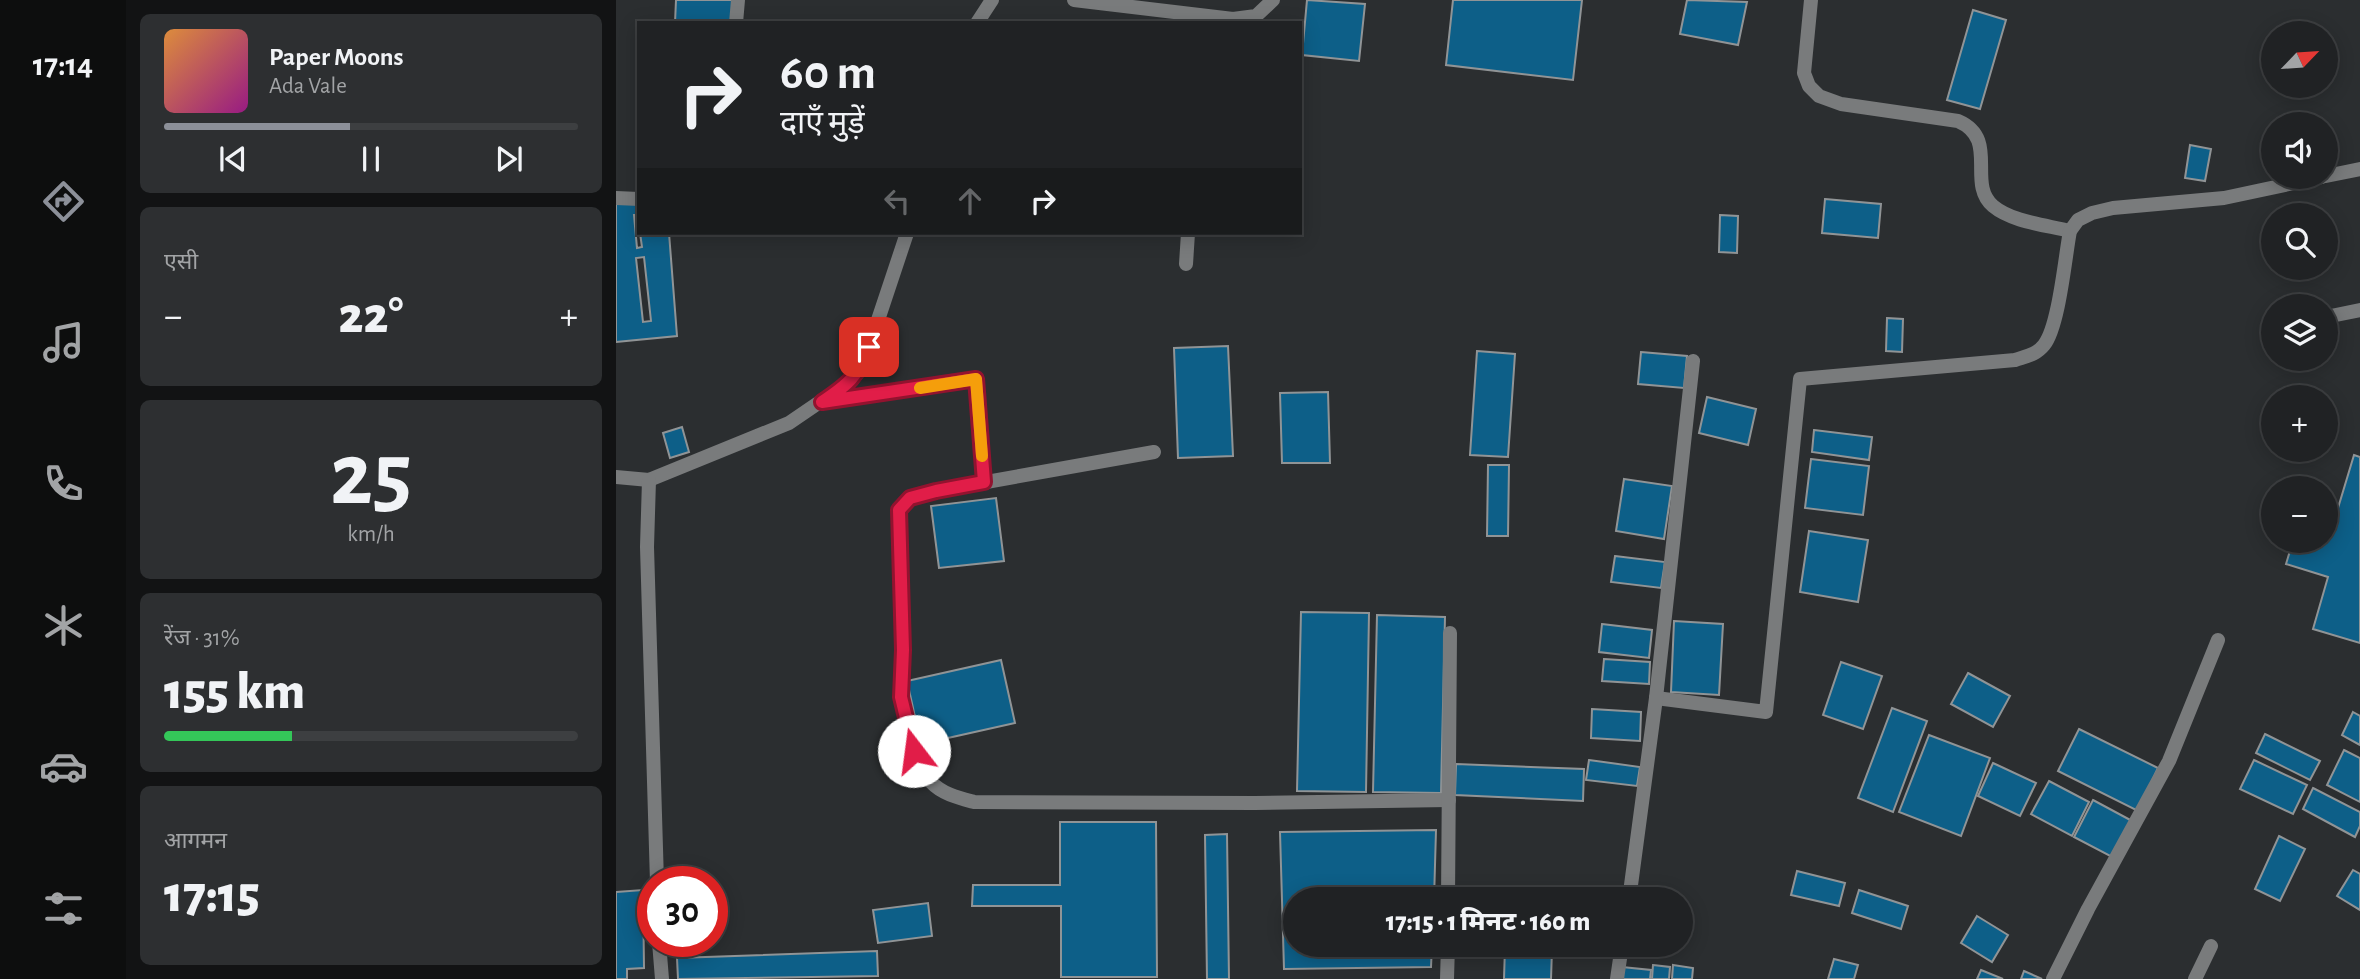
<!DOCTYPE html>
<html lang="hi">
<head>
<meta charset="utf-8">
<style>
	:root { --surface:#202224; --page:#2d2f31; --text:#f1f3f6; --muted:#a2a4a6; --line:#3d3f41; --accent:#8c9099 }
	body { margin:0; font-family:"Alegreya Sans","Noto Sans Devanagari",sans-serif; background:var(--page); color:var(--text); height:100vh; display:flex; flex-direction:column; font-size:26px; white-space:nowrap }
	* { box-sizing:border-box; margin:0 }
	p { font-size:23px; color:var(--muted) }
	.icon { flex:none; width:38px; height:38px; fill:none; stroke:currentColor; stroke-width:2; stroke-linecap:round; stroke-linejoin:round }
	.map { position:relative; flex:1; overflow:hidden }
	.panel { display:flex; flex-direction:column; gap:14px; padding:14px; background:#121314; width:490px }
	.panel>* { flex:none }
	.top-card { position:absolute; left:21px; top:21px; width:665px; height:214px; border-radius:0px; box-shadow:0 4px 18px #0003,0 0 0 2px var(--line); background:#202224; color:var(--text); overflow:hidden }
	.needle { width:46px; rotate:65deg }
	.buttons { position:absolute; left:1645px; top:21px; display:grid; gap:14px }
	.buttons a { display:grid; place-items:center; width:77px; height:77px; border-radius:50%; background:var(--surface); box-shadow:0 4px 18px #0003,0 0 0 2px var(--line); font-size:35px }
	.speed { position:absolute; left:21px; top:866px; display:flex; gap:14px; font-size:35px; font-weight:700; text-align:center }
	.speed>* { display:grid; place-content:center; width:91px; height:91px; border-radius:50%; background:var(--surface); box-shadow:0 4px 18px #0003,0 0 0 2px var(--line); line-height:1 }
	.speed .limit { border:10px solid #d22; background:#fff; color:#111 }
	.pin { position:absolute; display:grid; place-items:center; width:60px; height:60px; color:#fff; margin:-30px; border-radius:14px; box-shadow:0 4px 10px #0006 }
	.me { position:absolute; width:77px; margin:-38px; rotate:345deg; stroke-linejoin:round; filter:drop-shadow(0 0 5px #0008) }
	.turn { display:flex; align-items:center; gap:24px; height:147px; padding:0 28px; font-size:32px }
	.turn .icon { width:91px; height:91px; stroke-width:2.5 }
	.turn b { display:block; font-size:49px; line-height:60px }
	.lanes { display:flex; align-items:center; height:66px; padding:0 28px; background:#0003; justify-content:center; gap:35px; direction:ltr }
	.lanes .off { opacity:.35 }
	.big { font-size:52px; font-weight:800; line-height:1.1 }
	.panel .tile { flex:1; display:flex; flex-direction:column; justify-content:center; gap:10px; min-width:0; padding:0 24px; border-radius:10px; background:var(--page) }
	.panel .dial { align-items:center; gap:0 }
	.dial b { font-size:91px; line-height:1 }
	.song { display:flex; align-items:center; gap:21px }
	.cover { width:84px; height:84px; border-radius:10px; background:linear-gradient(135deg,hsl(30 70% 55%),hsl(310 70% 35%)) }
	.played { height:7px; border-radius:4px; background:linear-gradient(90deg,var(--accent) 45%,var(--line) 45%) }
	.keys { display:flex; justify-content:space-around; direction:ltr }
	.heat { display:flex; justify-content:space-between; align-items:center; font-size:38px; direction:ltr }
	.charge { height:10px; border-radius:5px; background:linear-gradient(90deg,#34c759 31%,var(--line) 0) }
	.trip { position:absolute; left:667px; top:887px; width:410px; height:70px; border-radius:35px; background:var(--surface); box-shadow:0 4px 18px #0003,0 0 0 2px var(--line); font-weight:800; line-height:70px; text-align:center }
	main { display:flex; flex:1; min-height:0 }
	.menu { display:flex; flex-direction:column; width:126px; justify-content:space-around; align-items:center; background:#0d0e0e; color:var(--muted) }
	.menu .icon { width:49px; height:49px }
	.menu .selected { color:var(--accent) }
	.menu b { font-size:32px; color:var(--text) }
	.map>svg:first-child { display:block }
	.building { fill:#0d5f88; stroke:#909496; stroke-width:2; fill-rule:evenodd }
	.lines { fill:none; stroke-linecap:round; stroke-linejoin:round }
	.minor { stroke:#797b7c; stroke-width:14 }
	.route-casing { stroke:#92132f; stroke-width:18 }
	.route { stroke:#e11d48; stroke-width:12 }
	.slow { stroke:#f59e0b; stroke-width:12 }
</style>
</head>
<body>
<main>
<nav class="menu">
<b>17:14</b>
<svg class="icon selected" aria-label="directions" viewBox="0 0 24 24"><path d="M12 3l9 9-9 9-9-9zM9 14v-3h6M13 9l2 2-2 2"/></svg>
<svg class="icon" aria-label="music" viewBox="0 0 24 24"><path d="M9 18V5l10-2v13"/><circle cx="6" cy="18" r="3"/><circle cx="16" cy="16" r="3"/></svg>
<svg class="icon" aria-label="phone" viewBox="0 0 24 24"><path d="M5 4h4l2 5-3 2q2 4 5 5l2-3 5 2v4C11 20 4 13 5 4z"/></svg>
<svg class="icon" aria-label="climate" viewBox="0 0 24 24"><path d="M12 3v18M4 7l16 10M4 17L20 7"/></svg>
<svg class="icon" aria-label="car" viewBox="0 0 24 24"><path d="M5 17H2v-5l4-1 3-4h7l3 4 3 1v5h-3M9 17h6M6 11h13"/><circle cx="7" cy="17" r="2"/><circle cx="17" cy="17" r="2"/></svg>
<svg class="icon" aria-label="filters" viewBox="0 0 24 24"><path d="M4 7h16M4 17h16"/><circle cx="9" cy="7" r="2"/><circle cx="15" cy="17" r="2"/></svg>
</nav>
<section class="panel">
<div class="tile">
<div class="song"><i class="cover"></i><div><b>Paper Moons</b><p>Ada Vale</p></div></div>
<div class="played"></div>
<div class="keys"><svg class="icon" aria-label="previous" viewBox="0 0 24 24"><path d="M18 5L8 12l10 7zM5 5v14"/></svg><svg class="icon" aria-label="pause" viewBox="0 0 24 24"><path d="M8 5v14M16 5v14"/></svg><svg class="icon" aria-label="next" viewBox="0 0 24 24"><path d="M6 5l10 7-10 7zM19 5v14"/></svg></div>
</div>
<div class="tile"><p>एसी</p>
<div class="heat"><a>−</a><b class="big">22°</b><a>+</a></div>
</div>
<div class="tile dial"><b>25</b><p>km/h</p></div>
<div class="tile"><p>रेंज · 31%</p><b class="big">155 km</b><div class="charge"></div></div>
<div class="tile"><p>आगमन</p><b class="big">17:15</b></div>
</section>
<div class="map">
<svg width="1744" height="979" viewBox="0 0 1744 979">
	<rect width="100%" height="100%" fill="#2b2e30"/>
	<g class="building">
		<polygon points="60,0 117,0 115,23 59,23"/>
		<polygon points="691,0 749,4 743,61 686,55"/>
		<polygon points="837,0 966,0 957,80 830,65"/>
		<polygon points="1071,0 1131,2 1122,45 1064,34"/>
		<polygon points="1357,10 1390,20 1364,109 1331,100"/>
		<polygon points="1574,145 1595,149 1589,181 1569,178"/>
		<path d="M0,195L23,196V217L22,215H18L21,248L26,247L24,233H53L61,336L0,342ZM28,257L35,321L27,322L20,258Z"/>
		<polygon points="1209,199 1265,204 1262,238 1206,233"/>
		<polygon points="1104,215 1122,216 1121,253 1103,252"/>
		<polygon points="1271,318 1287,319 1286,352 1270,351"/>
		<polygon points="612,346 617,456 562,458 558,348"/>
		<polygon points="861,351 899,354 892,457 854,455"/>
		<polygon points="1025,352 1071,356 1068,388 1022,384"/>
		<polygon points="712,392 714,463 666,463 664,393"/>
		<polygon points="1091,397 1140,409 1132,445 1083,433"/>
		<polygon points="66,427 73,452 54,458 47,433"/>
		<polygon points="1198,430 1256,437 1253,460 1196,452"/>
		<polygon points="1738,455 1744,457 1744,643 1697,629 1712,577 1670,564 1677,541 1710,541 1710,515 1719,518"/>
		<polygon points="1195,459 1253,466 1247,515 1189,508"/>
		<polygon points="872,465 893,465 892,536 871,536"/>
		<polygon points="1008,479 1056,486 1048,539 1000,531"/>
		<polygon points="380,498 388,561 323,568 315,506"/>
		<polygon points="1193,531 1252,540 1242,602 1184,592"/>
		<polygon points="999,556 1049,562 1045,588 995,582"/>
		<polygon points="685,612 753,613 750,792 681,791"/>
		<polygon points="761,615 829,617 825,793 757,792"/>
		<polygon points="1058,621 1107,624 1103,695 1055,692"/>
		<polygon points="986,624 1036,630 1033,658 983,652"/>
		<polygon points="988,659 1034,662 1033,684 986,681"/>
		<polygon points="385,660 399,723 305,744 291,681"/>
		<polygon points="1225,662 1266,676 1247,729 1207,715"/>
		<polygon points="1352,673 1394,696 1377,727 1335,704"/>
		<polygon points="1276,708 1311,721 1277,812 1242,798"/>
		<polygon points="976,709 1025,712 1024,741 975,738"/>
		<polygon points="1737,712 1744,716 1744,745 1726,735"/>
		<polygon points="1463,729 1542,768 1522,811 1442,771"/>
		<polygon points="1649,734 1704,761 1694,780 1640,753"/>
		<polygon points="1313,735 1374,758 1345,836 1283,812"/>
		<polygon points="1728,750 1744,758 1744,802 1711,785"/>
		<polygon points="973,760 1024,767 1021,786 970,780"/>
		<polygon points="1638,760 1691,785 1677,814 1624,789"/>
		<polygon points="1377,763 1420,783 1404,816 1362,796"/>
		<polygon points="840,764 968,769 967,801 839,795"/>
		<polygon points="1433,781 1473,802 1456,836 1415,814"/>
		<polygon points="1697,788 1744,812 1744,826 1739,837 1687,809"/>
		<polygon points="1477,800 1518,822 1498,858 1458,837"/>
		<polygon points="444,822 540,822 541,977 445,977 445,906 356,906 357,885 444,885"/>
		<polygon points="820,830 818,900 679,900 679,945 816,945 815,967 668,969 664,832"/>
		<polygon points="611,834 613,979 591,979 589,835"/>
		<polygon points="1663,836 1689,849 1664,901 1639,889"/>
		<polygon points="1737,870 1744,874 1744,910 1721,896"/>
		<polygon points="1181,871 1229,883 1223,906 1175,895"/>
		<polygon points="27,890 28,968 11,969 11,979 0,979 0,892"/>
		<polygon points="1243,890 1292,906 1285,929 1236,913"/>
		<polygon points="312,903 316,936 262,943 257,910"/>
		<polygon points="1361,916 1392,935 1376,962 1345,943"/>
		<polygon points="889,947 936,949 935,979 888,979"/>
		<polygon points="261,951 262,976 62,979 61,958"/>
		<polygon points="1218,959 1242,965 1238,979 1212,979"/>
		<polygon points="1037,965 1054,967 1053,979 1036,979"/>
		<polygon points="1057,965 1077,968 1076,979 1056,979"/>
		<polygon points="1006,967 1035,970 1034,979 1005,979"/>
		<polygon points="1365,970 1387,979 1361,979"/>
		<polygon points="1408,971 1426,979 1405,979"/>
	</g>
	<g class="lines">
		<g class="minor">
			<polyline points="458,0 617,19 640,16 657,0"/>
			<path d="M1195,0L1188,73L1193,86L1203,96L1225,104L1342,121C1384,139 1350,183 1377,206C1396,222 1430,225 1454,231"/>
			<polyline points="120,23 122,0"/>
			<polyline points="361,23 376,0"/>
			<polyline points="1710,176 1744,169"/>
			<polyline points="0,198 23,199"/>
			<polyline points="570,264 572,233"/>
			<polyline points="1710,317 1744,310"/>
			<polyline points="211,401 360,379 368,482"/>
			<path d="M538,452L320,491L294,498L283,510C284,541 286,571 287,601C287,655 276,740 315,782C326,794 343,798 358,802L639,803L833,800"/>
			<polyline points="0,477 33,480 173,423 236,380 245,369 253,347 291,233"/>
			<polyline points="33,480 31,547 41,882"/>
			<path d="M1040,698L1150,712L1184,379L1399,360C1411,356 1420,355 1428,345C1443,326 1449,257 1454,231L1462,220L1476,213L1497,208L1608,198L1706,177"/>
			<polyline points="832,900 834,633"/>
			<polyline points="1013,900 1040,698 1077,361"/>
			<polyline points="43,942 46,979"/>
			<polyline points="831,979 832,945"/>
			<polyline points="1001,979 1006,945"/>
			<polyline points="1437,979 1472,909 1553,761 1602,640"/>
			<polyline points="1579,979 1595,946"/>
		</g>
	</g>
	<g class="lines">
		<defs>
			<path id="route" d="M253,347C241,377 233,384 206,402L360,379L368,482L320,491L294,498L283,510L287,650L285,697L298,751"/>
		</defs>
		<use href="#route" class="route-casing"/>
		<use href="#route" class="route"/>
		<polyline class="slow" points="304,388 360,379 366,456"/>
	</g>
</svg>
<div class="buttons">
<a><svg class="needle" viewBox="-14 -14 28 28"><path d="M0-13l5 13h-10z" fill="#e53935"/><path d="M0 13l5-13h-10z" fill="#a2a4a6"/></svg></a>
<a><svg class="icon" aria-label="sound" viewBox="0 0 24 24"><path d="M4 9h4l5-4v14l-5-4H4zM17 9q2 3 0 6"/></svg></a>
<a><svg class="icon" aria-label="search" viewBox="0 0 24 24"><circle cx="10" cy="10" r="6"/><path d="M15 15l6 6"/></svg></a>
<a><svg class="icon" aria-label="layers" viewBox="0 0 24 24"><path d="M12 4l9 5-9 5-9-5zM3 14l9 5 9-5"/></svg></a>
<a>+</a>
<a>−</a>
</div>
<div class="speed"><div class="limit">30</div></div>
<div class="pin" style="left:253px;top:347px;background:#d93025"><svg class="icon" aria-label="arrive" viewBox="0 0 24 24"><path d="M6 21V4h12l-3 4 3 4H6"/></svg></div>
<svg class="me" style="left:298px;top:751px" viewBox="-20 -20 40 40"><circle r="19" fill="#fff"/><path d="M0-13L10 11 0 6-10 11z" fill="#e11d48"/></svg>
<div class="trip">17:15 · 1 मिनट · 160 m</div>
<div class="top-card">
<div class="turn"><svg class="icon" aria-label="right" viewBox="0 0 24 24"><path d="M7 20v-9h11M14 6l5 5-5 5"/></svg><div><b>60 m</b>दाएँ मुड़ें</div></div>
<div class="lanes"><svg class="icon off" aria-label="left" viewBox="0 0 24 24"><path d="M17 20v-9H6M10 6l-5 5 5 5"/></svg><svg class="icon off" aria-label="ahead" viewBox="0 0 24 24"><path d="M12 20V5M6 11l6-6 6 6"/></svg><svg class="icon" aria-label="right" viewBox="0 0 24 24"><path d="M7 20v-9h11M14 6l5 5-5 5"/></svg></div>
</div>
</div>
</main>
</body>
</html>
